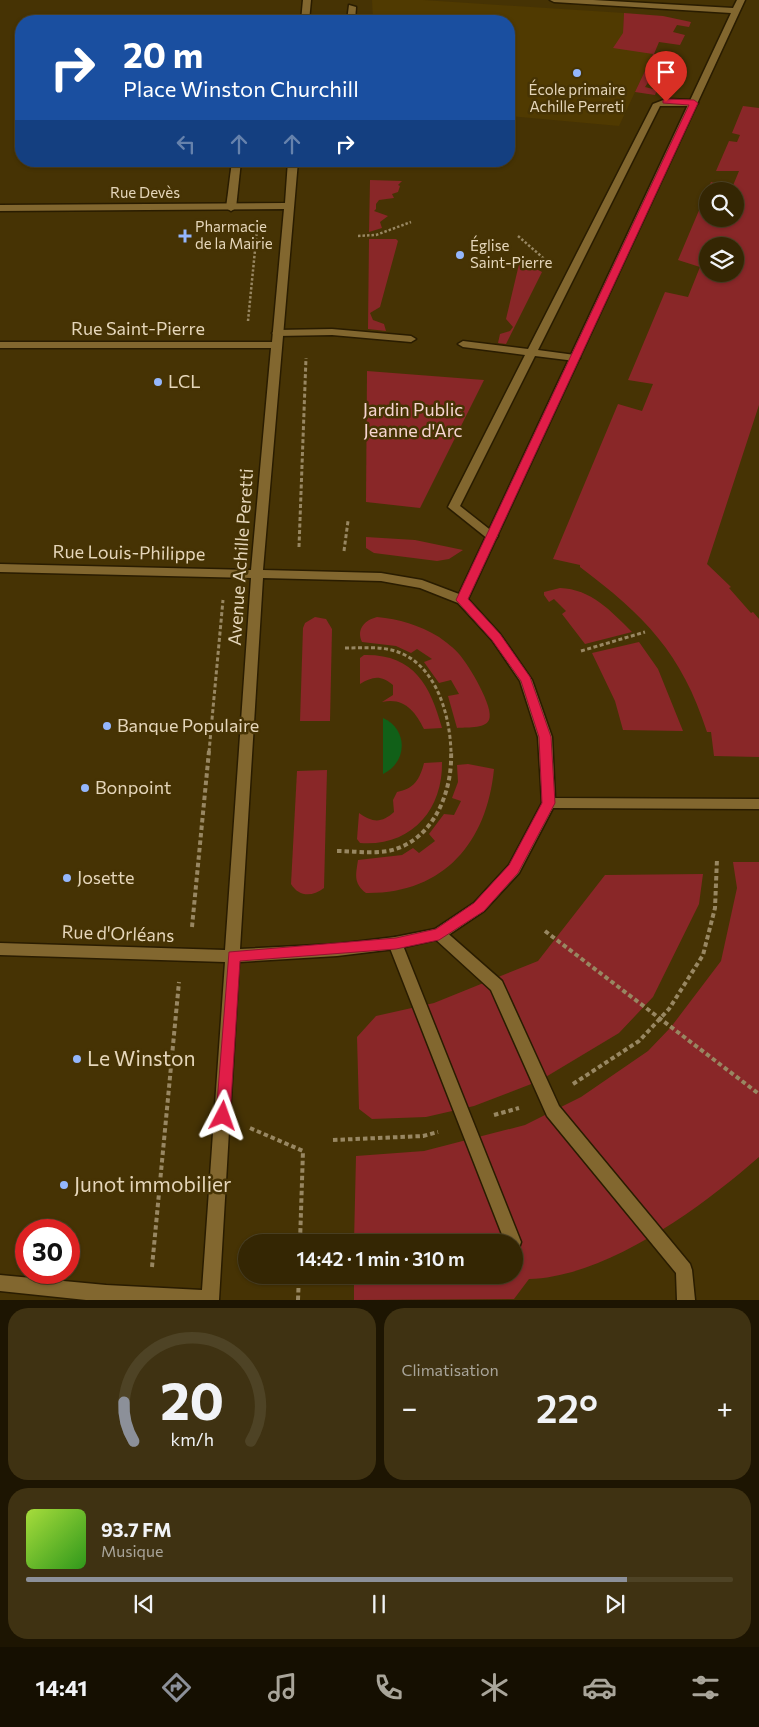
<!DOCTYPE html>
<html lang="fr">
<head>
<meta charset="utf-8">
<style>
	:root { --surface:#342603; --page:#3f3212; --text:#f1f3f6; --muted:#a9a59a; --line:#4e4325; --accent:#8c9099 }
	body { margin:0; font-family:Commissioner,sans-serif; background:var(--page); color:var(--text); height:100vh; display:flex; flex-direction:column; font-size:19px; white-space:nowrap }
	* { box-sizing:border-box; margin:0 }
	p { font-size:16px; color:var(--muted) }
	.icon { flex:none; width:28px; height:28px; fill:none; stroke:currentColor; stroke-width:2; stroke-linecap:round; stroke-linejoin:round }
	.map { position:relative; height:1300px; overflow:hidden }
	.panel { display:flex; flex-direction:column; gap:8px; padding:8px; background:#1d1502; flex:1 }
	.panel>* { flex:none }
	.top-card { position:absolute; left:15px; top:15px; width:500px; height:152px; border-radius:20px; box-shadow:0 1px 4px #0004,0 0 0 1px var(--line); background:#1a4fa0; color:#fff; overflow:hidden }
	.tools { position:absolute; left:699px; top:182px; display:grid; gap:10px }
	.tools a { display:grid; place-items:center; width:45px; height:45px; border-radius:50%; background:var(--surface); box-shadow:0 1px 4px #0004,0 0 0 1px var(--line); font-size:25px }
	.speed { position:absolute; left:15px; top:1219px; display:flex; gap:10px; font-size:25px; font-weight:700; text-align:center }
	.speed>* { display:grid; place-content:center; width:65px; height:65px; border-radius:50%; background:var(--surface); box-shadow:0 1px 4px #0004,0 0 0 1px var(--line); line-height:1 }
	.speed .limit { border:8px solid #d22; background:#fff; color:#111 }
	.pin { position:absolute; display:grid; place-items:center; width:42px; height:42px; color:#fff; margin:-51px -21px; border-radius:50% 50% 50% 0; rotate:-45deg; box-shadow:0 0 5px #0007 }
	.pin .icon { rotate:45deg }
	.me { position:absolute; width:55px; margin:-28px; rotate:4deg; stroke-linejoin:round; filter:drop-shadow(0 0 4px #0008) }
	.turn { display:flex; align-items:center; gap:18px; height:105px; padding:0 25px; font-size:22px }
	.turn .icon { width:65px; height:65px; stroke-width:2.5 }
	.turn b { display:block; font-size:35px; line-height:42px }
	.lanes { display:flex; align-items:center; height:48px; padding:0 25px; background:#0003; justify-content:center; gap:25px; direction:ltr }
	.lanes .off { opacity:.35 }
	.big { font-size:38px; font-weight:600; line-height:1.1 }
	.panel .card { flex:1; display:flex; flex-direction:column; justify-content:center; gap:8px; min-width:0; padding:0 18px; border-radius:20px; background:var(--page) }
	.panel .dial { align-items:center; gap:0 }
	.dial svg { height:130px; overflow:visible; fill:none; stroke:var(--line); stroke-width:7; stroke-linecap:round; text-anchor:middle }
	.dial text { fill:var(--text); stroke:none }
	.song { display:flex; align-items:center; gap:15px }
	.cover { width:60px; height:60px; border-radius:8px; background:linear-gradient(135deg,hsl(80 70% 55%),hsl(110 70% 35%)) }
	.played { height:5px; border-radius:2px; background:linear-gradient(90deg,var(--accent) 85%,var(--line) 85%) }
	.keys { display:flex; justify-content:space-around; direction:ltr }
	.heat { display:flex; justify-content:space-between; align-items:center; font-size:28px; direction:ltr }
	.panel .tiles { flex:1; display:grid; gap:8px; grid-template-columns:1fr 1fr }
	.card:last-child { grid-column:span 2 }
	.trip { position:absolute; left:238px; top:1234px; width:285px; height:50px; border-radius:25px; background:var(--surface); box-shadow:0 1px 4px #0004,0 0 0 1px var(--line); font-weight:600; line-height:50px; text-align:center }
	.menu { display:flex; height:80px; justify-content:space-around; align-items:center; background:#150f01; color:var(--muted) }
	.menu .icon { width:35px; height:35px }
	.menu .active { color:var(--accent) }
	.menu b { font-size:22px; color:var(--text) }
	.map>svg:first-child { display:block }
	.built { fill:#503a01 }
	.green { fill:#892728; fill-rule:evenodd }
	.water { fill:#116018 }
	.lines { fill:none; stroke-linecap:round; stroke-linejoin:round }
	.lane-casing { stroke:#291c00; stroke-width:3 }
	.street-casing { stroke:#291c00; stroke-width:3 }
	.path-far2 { stroke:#988762; stroke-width:2.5; stroke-dasharray:2.5 2; stroke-linecap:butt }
	.path-far1 { stroke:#988762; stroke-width:3; stroke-dasharray:4 2.5; stroke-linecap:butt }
	.path { stroke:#988762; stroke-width:4; stroke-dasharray:4.5 3; stroke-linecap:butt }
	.lane { fill:#82672f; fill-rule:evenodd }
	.street { fill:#82672f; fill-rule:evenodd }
	.route { fill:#e11d48; stroke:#92132f }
	.poi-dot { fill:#94b7fd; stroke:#463304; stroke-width:2 }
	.labels { text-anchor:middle; stroke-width:5; stroke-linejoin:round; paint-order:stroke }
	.far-poi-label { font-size:15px; fill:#e5d6ba; stroke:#463304; text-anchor:start }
	.far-street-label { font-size:15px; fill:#e5d6ba; stroke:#463304 }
	.street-label { font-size:18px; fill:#e5d6ba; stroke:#463304 }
	.poi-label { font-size:18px; fill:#e5d6ba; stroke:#463304; text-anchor:start }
	.park-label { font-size:18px; fill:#f7d5d2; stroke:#463304 }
	.near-poi-label { font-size:21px; fill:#e5d6ba; stroke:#463304; text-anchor:start }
</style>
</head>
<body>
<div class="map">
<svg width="759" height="1300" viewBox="0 0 759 1300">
	<rect width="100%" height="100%" fill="#463304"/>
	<polygon class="built" points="372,0 423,0 624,13 623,33 653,54 619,126 509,116 509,21 373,21"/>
	<g class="green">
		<polygon points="624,13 663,16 691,22 689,27 677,25 673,32 685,35 680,45 659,42 654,54 673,58 660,83 649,81 645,87 657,90 655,95 635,92 653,54 613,48 623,33"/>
		<path d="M743,106L759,108V405L707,564L731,587L729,588L751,613L753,612L759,619V757L714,756L711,732H707C682,653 644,615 580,567V565L553,559L618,404L642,411L653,384L628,380L665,292L688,297L700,267L678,260L711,182L732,188L739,171H716L729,141L737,142L740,135L732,133ZM708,191H735V219H708ZM708,246H735V274H708Z"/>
		<polygon points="370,180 402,181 398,185 400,186 398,192 392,194 394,198 379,200 376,204 376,209 374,211 388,216 380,222 382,228 369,232"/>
		<polygon points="369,239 396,239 398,241 380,307 370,313 373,320 384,324 386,331 368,329"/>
		<polygon points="520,260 542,272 506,344 498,343 500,334 510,331 513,327 506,319"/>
		<polygon points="367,371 484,380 420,508 366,502"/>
		<polygon points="366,537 415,540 463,550 449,559 437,561 374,553 366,548"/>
		<path d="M560,588C591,589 611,611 632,632L585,644L562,614L566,611L554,599L549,602L544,595V592Z"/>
		<polygon points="315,617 326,619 332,629 330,721 300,721 303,628 305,623"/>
		<path d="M377,617C399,619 419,625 439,637C446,642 454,648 459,654C468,664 495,708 489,720C485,729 465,727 457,728L448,696L459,694L451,680L439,683L424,662L432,659L417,649L411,653L396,646L362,642C356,629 365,620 377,617Z"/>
		<polygon points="639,642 658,669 683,731 623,730 615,701 592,653"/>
		<path d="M364,655C414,654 430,685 442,728L424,729C415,711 404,697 382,702L393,695V685C381,675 373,676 360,684V658Z"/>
		<path d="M442,762C443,811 410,847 360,843L357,839L359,813C373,823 382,823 394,812L393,800L397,792C414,789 420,779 424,763Z"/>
		<path d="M468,764L494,769C487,842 444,894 366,893C353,883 356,874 358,860L402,855L413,848L419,853L435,841L429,834L444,814L454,815L461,801L452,798L458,782L457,765Z"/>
		<path d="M327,770L324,888C312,897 299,897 291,884L297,771Z"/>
		<path d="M733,862H759V1157C702,1207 607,1277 529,1279L514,1299L354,1300V1275H514V1242H354L356,1156L424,1151L525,1125L581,1097L648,1051L671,1027L721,961L737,888Z"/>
		<polygon points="703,874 699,904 653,997 619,1033 539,1081 474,1106 426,1117 372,1119 359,1109 357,1037 376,1016 434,1003 538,961 605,875"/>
	</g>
	<path class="water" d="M383,718C408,729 408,762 383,774Z"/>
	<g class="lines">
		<defs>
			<g id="lane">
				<polygon points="349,5 356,7 355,21 347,21"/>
				<polygon points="666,99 694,100 698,103 694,106 660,106 538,350 575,355 580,358 575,361 535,356 460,506 498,536 496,539 488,539 448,507 525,355 463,347 458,344 463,341 528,349 653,104"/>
				<polygon points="232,161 241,161 236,208 231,211 226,208"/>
				<polygon points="332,329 411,336 416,339 411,342 332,335 277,336 272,333 277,330"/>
				<polygon points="439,928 444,930 502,981 559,1106 690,1264 692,1270 695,1300 677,1300 676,1273 547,1116 491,990 434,938 432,934 434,930"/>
				<polygon points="395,937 400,939 402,943 521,1242 519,1248 514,1250 514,1242 505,1242 388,943 390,939"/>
			</g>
			<g id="street">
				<polygon points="303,0 311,0 309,21 301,21"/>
				<path d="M550,0H593L733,8L737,0H745L468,599L500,634L532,680L552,737L555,798L759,799V809L553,808L519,873L484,911L444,938L395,949L337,956L239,962L219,1300H86L0,1291V1275L106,1285L202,1290L225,962L0,955V943L225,950L251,578L0,572V564L251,570L271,348H0V342H272L284,209L0,211V205L285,203L288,161H298L263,570L381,573L422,580L459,594L731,13L554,2ZM263,578L381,581L420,588L458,603L492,640L520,681L538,737L542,803L509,865L474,903L435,929L395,937L337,944L240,949Z"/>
			</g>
		</defs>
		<use href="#lane" class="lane-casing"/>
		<use href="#street" class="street-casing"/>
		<g class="path-far2">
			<polyline points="358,236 376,235 411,222"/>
			<polyline points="518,236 549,263"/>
			<polyline points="248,321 257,230"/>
		</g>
		<g class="path-far1">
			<polyline points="299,547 306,358"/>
			<polyline points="344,551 348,521"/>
			<path d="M345,648C363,648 382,646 398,652C437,666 450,716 451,752"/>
			<polyline points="581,651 645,632"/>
			<polyline points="209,752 223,600"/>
		</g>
		<g class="path">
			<path d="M337,851C354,851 371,854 388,851C433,842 453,792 451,751"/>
			<polyline points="192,927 209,751"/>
			<polyline points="545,931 759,1094"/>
			<polyline points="573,1084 639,1041 669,1009 703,955 715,908 717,859"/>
			<polyline points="494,1115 519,1108"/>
			<polyline points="250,1128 303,1151 300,1242"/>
			<polyline points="333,1140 423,1136 438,1132"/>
			<polyline points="152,1267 179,982"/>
			<polyline points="298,1300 299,1275"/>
		</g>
		<use href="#lane" class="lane"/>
		<use href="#street" class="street"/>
	</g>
	<polygon class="route" points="666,99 694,100 698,103 468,599 500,634 530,677 551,737 555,803 518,873 484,911 439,940 396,949 240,961 230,1116 228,1121 223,1123 218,1121 216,1116 229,952 396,938 436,929 474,903 509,865 542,803 539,737 521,681 492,640 456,600 689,105 663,103 663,100"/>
	<g class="poi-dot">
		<circle cx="577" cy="73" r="5"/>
		<path d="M182.5 228.5h5v5h5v5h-5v5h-5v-5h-5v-5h5z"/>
		<circle cx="460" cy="255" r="5"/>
		<circle cx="158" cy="382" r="5"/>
		<circle cx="107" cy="726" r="5"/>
		<circle cx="85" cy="788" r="5"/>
		<circle cx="67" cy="878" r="5"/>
		<circle cx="77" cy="1059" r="5"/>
		<circle cx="64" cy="1185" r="5"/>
	</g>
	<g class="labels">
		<g class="far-poi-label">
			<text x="577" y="95" text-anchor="middle">École primaire<tspan x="577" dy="17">Achille Perreti</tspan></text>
			<text x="195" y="232">Pharmacie<tspan x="195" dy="17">de la Mairie</tspan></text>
			<text x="470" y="251">Église<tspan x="470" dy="17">Saint-Pierre</tspan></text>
		</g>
		<g class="far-street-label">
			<text x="145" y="198">Rue Devès</text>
		</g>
		<g class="street-label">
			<text x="138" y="335">Rue Saint-Pierre</text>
			<text transform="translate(129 553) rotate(1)" y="6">Rue Louis-Philippe</text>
			<text transform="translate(241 557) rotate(-86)" y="6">Avenue Achille Peretti</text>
			<text transform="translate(118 934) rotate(2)" y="6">Rue d'Orléans</text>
		</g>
		<g class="poi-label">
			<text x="168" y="388">LCL</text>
			<text x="117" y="732">Banque Populaire</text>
			<text x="95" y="794">Bonpoint</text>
			<text x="77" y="884">Josette</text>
		</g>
		<g class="park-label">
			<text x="413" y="416">Jardin Public<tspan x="413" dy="21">Jeanne d'Arc</tspan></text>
		</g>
		<g class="near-poi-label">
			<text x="87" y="1066">Le Winston</text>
			<text x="74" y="1192">Junot immobilier</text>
		</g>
	</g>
</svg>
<div class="tools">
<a><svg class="icon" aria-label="search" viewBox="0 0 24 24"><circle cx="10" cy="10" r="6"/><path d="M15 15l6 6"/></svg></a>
<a><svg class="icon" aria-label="layers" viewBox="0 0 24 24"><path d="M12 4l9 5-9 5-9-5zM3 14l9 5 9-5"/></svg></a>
</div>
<div class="speed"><div class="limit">30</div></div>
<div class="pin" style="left:666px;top:102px;background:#d93025"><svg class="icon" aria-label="arrive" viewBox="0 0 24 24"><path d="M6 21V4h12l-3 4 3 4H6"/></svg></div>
<svg class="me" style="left:223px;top:1116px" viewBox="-20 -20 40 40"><path d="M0-17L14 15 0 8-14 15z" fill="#e11d48" stroke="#fff" stroke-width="4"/></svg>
<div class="trip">14:42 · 1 min · 310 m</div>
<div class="top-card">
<div class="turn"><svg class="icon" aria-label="right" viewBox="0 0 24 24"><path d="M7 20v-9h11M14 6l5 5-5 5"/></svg><div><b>20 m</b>Place Winston Churchill</div></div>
<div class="lanes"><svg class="icon off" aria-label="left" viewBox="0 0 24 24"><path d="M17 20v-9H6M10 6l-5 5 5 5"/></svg><svg class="icon off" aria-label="ahead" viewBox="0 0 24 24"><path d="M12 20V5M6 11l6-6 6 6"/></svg><svg class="icon off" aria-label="ahead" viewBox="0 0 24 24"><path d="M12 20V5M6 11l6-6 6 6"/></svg><svg class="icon" aria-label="right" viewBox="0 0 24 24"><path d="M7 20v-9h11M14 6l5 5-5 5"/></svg></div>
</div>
</div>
<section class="panel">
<div class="tiles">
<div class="card dial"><svg viewBox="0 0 100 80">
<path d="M14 69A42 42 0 1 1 86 69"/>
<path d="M14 69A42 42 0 0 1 8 45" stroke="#8c9099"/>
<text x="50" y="56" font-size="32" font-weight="700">20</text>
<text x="50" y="72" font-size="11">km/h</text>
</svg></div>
<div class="card"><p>Climatisation</p>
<div class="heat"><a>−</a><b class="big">22°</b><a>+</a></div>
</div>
<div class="card">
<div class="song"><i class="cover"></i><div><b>93.7 FM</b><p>Musique</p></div></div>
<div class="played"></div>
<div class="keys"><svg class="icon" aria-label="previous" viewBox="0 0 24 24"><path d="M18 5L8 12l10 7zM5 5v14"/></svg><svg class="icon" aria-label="pause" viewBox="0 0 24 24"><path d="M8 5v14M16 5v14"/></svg><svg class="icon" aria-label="next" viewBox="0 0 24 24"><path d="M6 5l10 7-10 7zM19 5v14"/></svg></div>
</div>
</div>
</section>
<nav class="menu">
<b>14:41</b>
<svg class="icon active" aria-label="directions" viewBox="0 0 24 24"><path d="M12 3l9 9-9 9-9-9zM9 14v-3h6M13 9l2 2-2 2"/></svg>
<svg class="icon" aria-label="music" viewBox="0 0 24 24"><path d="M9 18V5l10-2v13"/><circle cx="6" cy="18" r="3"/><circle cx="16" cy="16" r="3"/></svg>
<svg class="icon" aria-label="phone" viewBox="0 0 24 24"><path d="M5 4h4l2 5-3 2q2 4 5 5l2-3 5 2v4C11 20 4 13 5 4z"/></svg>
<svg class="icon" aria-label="climate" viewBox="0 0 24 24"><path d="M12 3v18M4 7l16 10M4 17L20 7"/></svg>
<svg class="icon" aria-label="car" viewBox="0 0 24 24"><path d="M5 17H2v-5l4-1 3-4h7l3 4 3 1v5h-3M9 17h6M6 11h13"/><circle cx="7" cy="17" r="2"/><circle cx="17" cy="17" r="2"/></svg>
<svg class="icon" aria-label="filters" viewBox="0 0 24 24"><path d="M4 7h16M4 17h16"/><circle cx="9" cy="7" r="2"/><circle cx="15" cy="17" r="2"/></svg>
</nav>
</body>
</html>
